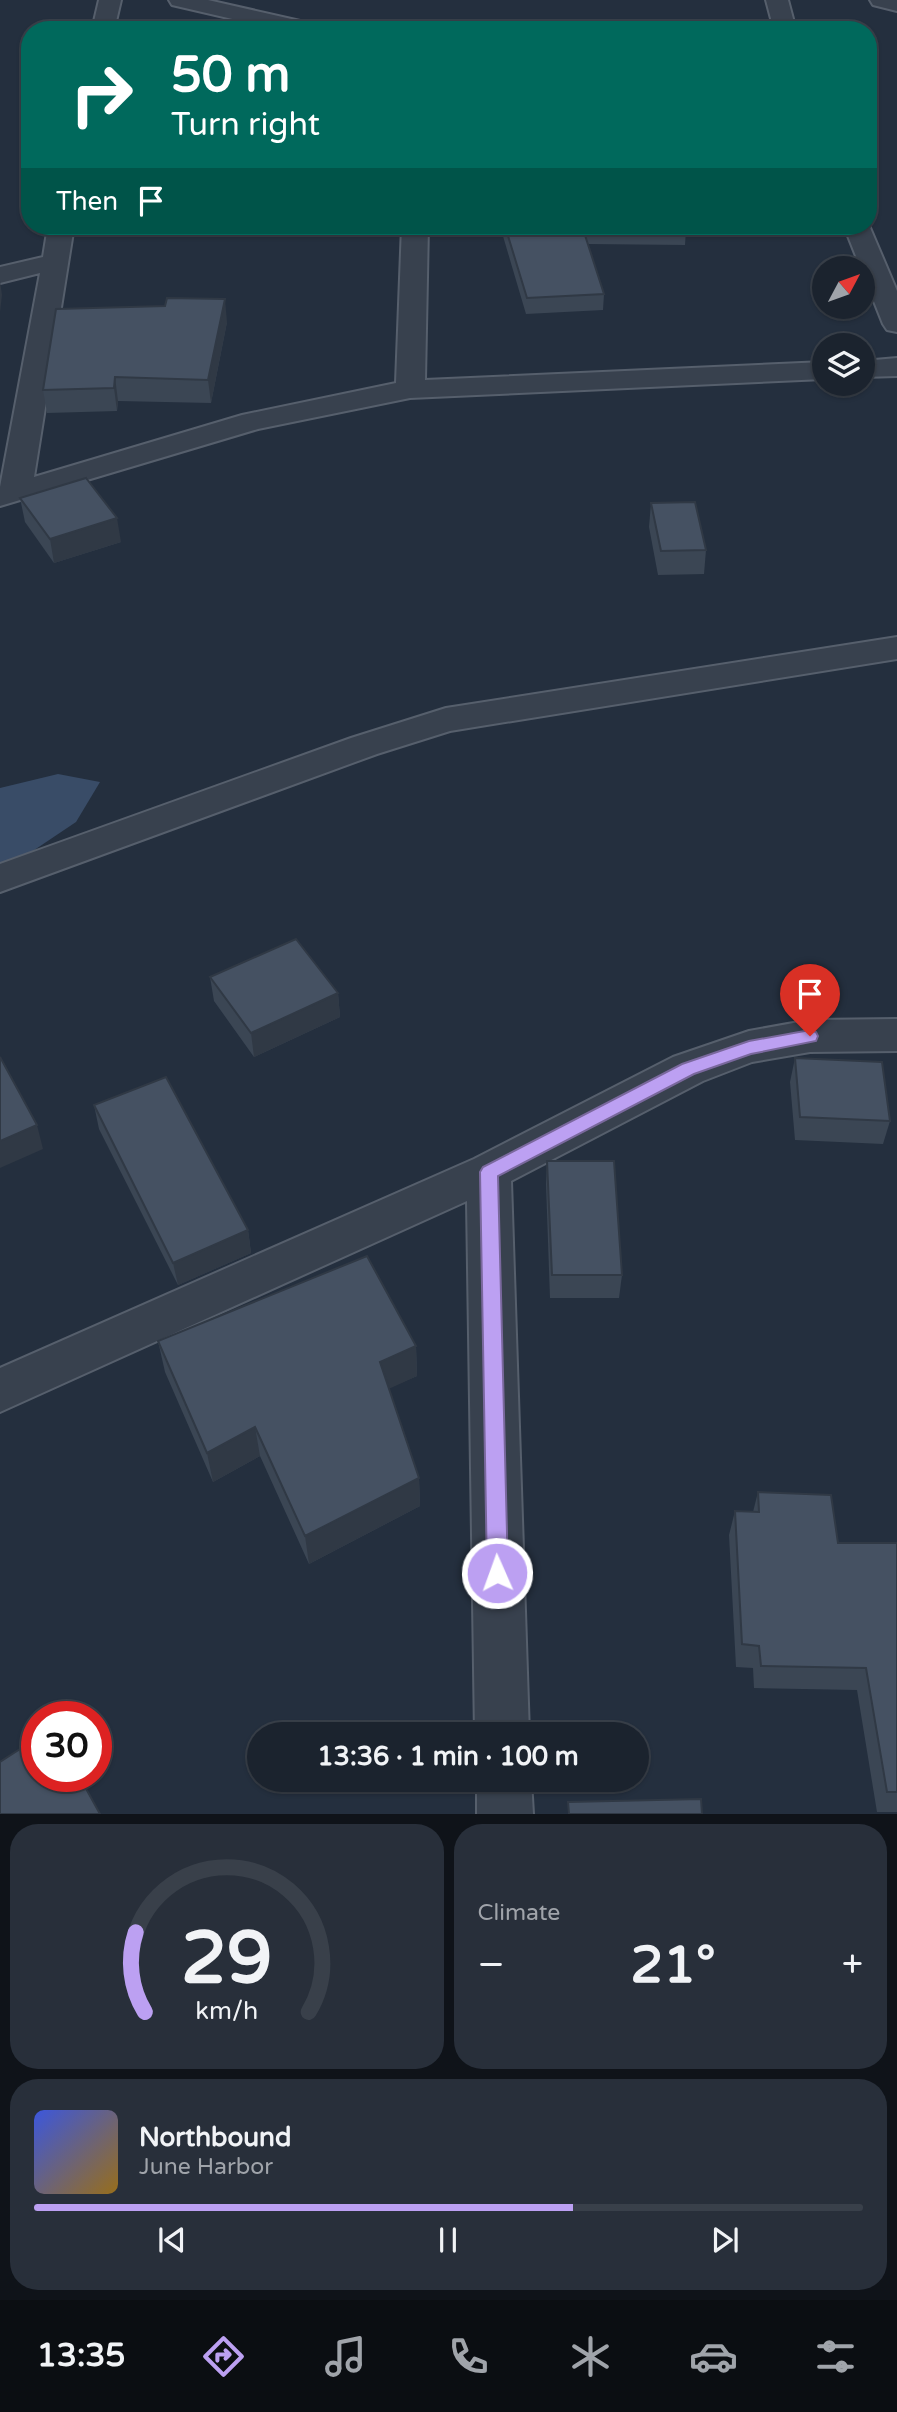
<!DOCTYPE html>
<html lang="en">
<head>
<meta charset="utf-8">
<style>
	:root { --surface:#1b232e; --page:#282f3a; --text:#f1f3f6; --muted:#a0a4aa; --line:#39404a; --accent:#bca0f2 }
	body { margin:0; font-family:"Varela Round",sans-serif; background:var(--page); color:var(--text); height:100vh; display:flex; flex-direction:column; font-size:26px; white-space:nowrap }
	* { box-sizing:border-box; margin:0 }
	p { font-size:23px; color:var(--muted) }
	.icon { flex:none; width:38px; height:38px; fill:none; stroke:currentColor; stroke-width:2; stroke-linecap:round; stroke-linejoin:round }
	.map { position:relative; height:1814px; overflow:hidden }
	.drawer { display:flex; flex-direction:column; gap:10px; padding:10px; background:#0f1319; flex:1 }
	.drawer>* { flex:none }
	.guide { position:absolute; left:21px; top:21px; width:856px; height:214px; border-radius:28px; box-shadow:0 2px 5px #0004,0 0 0 2px var(--line); background:#00695c; color:#fff; overflow:hidden }
	.needle { width:46px; rotate:49deg }
	.buttons { position:absolute; left:812px; top:256px; display:grid; gap:14px }
	.buttons a { display:grid; place-items:center; width:63px; height:63px; border-radius:50%; background:var(--surface); box-shadow:0 2px 5px #0004,0 0 0 2px var(--line); font-size:35px }
	.speed { position:absolute; left:21px; top:1701px; display:flex; gap:14px; font-size:35px; font-weight:700; text-align:center }
	.speed>* { display:grid; place-content:center; width:91px; height:91px; border-radius:50%; background:var(--surface); box-shadow:0 2px 5px #0004,0 0 0 2px var(--line); line-height:1 }
	.speed .limit { border:10px solid #d22; background:#fff; color:#111 }
	.pin { position:absolute; display:grid; place-items:center; width:60px; height:60px; color:#fff; margin:-72px -30px; border-radius:50% 50% 50% 0; rotate:-45deg; box-shadow:0 0 7px #0007 }
	.pin .icon { rotate:45deg }
	.me { position:absolute; width:77px; margin:-38px; rotate:358deg; stroke-linejoin:round; filter:drop-shadow(0 0 5px #0008) }
	.turn { display:flex; align-items:center; gap:24px; height:147px; padding:0 35px; font-size:32px }
	.turn .icon { width:91px; height:91px; stroke-width:2.5 }
	.turn b { display:block; font-size:49px; line-height:60px }
	.then { display:flex; align-items:center; height:66px; padding:0 35px; background:#0003; gap:14px; font-size:26px }
	.big { font-size:52px; font-weight:700; line-height:1.1 }
	.drawer .widget { flex:1; display:flex; flex-direction:column; justify-content:center; gap:10px; min-width:0; padding:0 24px; border-radius:28px; background:var(--page) }
	.drawer .dial { align-items:center; gap:0 }
	.dial svg { height:182px; overflow:visible; fill:none; stroke:var(--line); stroke-width:7; stroke-linecap:round; text-anchor:middle }
	.dial text { fill:var(--text); stroke:none }
	.song { display:flex; align-items:center; gap:21px }
	.cover { width:84px; height:84px; border-radius:10px; background:linear-gradient(135deg,hsl(230 70% 55%),hsl(40 70% 35%)) }
	.played { height:7px; border-radius:4px; background:linear-gradient(90deg,var(--accent) 65%,var(--line) 65%) }
	.keys { display:flex; justify-content:space-around; direction:ltr }
	.heat { display:flex; justify-content:space-between; align-items:center; font-size:38px; direction:ltr }
	.drawer .tiles { flex:1; display:grid; gap:10px; grid-template-columns:1fr 1fr }
	.widget:last-child { grid-column:span 2 }
	.trip { position:absolute; left:247px; top:1722px; width:402px; height:70px; border-radius:35px; background:var(--surface); box-shadow:0 2px 5px #0004,0 0 0 2px var(--line); font-weight:700; line-height:70px; text-align:center }
	.tab-bar { display:flex; height:112px; justify-content:space-around; align-items:center; background:#0b0e12; color:var(--muted) }
	.tab-bar .icon { width:49px; height:49px }
	.tab-bar .current { color:var(--accent) }
	.tab-bar b { font-size:32px; color:var(--text) }
	.map>svg:first-child { display:block }
	.water { fill:#394c67 }
	.lines { fill:none; stroke-linecap:round; stroke-linejoin:round }
	.minor-casing { stroke:#565f6c; stroke-width:4 }
	.tertiary-casing { stroke:#565f6c; stroke-width:4 }
	.minor { fill:#38414e; fill-rule:evenodd }
	.tertiary { fill:#38414e; fill-rule:evenodd }
	.wall { fill:#3b4654 }
	.shaded-wall { fill:#303945 }
	.building { fill:#455162; stroke:#303945; stroke-width:2 }
	.route { fill:#bca0f2; stroke:#7a689d; stroke-width:2 }
</style>
</head>
<body>
<div class="map">
<svg width="897" height="1814" viewBox="0 0 897 1814">
	<rect width="100%" height="100%" fill="#242f3e"/>
	<polygon class="water" points="58,774 100,782 76,822 0,873 0,788"/>
	<g class="lines">
		<defs>
			<g id="minor">
				<polygon points="99,0 121,0 114,30 92,30"/>
				<polygon points="169,0 208,0 318,25 321,30 280,30 172,5"/>
				<polygon points="870,0 897,0 897,11 873,5"/>
				<polygon points="48,226 74,226 34,477 242,415 396,383 402,226 428,226 425,380 824,362 824,379 410,398 258,429 0,506 0,487 40,273 0,283 0,267 43,257"/>
				<polygon points="897,358 897,376 863,377 863,361"/>
				<polygon points="897,1019 897,1051 810,1052 752,1062 703,1081 511,1181 529,1734 475,1734 467,1201 0,1412 0,1368 474,1159 673,1057 749,1031 810,1020"/>
				<polygon points="477,1780 531,1780 533,1814 477,1814"/>
			</g>
			<g id="tertiary">
				<polygon points="766,0 788,0 796,30 774,30"/>
				<polygon points="868,223 897,291 897,332 887,330 883,324 844,226 868,226"/>
				<polygon points="897,637 897,659 450,731 377,754 0,892 0,864 351,738 446,708"/>
			</g>
		</defs>
		<use href="#minor" class="minor-casing"/>
		<use href="#tertiary" class="tertiary-casing"/>
		<use href="#minor" class="minor"/>
		<use href="#tertiary" class="tertiary"/>
	</g>
	<g class="wall">
		<polygon points="500,226 686,226 686,230 685,245 588,244 604,294 603,310 526,314"/>
		<polygon points="227,322 211,403 118,401 117,411 47,413 43,390"/>
		<polygon points="20,498 121,542 54,563 25,522"/>
		<polygon points="651,503 706,550 704,574 658,575 649,527"/>
		<polygon points="210,977 338,993 340,1017 254,1057 214,1001"/>
		<polygon points="795,1058 890,1121 883,1144 795,1140 790,1082"/>
		<polygon points="94,1105 248,1230 251,1253 178,1285 99,1129"/>
		<polygon points="547,1161 622,1275 619,1298 550,1298 546,1184"/>
		<polygon points="158,1341 416,1346 417,1376 389,1388 419,1478 420,1506 309,1564 260,1456 213,1482 165,1372"/>
		<polygon points="758,1492 838,1543 897,1543 897,1812 877,1812 857,1690 754,1688 753,1668 736,1667 729,1535 735,1511 753,1512"/>
	</g>
	<g class="shaded-wall">
		<polygon points="0,281 2,295 0,312"/>
		<polygon points="225,299 227,322 211,403 208,380"/>
		<polygon points="115,377 118,401 117,411 114,388"/>
		<polygon points="117,518 121,542 54,563 50,539"/>
		<polygon points="338,993 340,1017 254,1057 251,1033"/>
		<polygon points="37,1125 43,1149 0,1168 0,1141"/>
		<polygon points="248,1230 251,1253 178,1285 173,1263"/>
		<polygon points="416,1346 417,1376 382,1392 380,1362"/>
		<polygon points="255,1427 260,1456 213,1482 207,1453"/>
		<polygon points="419,1478 420,1506 309,1564 305,1536"/>
	</g>
	<g class="building">
		<polygon points="505,226 686,226 686,230 583,229 604,294 527,298"/>
		<polygon points="167,298 225,299 208,380 115,377 114,388 43,390 56,309 165,306"/>
		<polygon points="86,478 117,518 50,539 20,498"/>
		<polygon points="695,502 706,550 661,551 651,503"/>
		<polygon points="296,939 338,993 251,1033 210,977"/>
		<polygon points="0,1057 37,1125 0,1141"/>
		<polygon points="795,1058 882,1062 890,1121 800,1117"/>
		<polygon points="166,1077 248,1230 173,1263 94,1105"/>
		<polygon points="547,1161 614,1161 622,1275 552,1275"/>
		<polygon points="367,1256 416,1346 380,1362 419,1478 305,1536 255,1427 207,1453 158,1341"/>
		<polygon points="758,1492 831,1495 838,1543 897,1543 897,1792 887,1792 866,1668 761,1666 759,1646 742,1644 735,1511 759,1512"/>
		<polygon points="37,1738 37,1776 79,1776 100,1814 0,1814 0,1762"/>
		<polygon points="701,1799 702,1814 569,1814 568,1802"/>
	</g>
	<polygon class="route" points="810,1030 816,1032 818,1036 816,1041 751,1054 694,1074 498,1176 508,1573 505,1581 497,1584 490,1581 487,1573 480,1172 483,1167 682,1064 749,1041"/>
</svg>
<div class="buttons">
<a><svg class="needle" viewBox="-14 -14 28 28"><path d="M0-13l5 13h-10z" fill="#e53935"/><path d="M0 13l5-13h-10z" fill="#a0a4aa"/></svg></a>
<a><svg class="icon" aria-label="layers" viewBox="0 0 24 24"><path d="M12 4l9 5-9 5-9-5zM3 14l9 5 9-5"/></svg></a>
</div>
<div class="speed"><div class="limit">30</div></div>
<div class="pin" style="left:810px;top:1036px;background:#d93025"><svg class="icon" aria-label="arrive" viewBox="0 0 24 24"><path d="M6 21V4h12l-3 4 3 4H6"/></svg></div>
<svg class="me" style="left:497px;top:1573px" viewBox="-20 -20 40 40"><circle r="17" fill="#bca0f2" stroke="#fff" stroke-width="3"/><path d="M0-11L8 9 0 5-8 9z" fill="#fff"/></svg>
<div class="trip">13:36 · 1 min · 100 m</div>
<div class="guide">
<div class="turn"><svg class="icon" aria-label="right" viewBox="0 0 24 24"><path d="M7 20v-9h11M14 6l5 5-5 5"/></svg><div><b>50 m</b>Turn right</div></div>
<div class="then">Then<svg class="icon" aria-label="arrive" viewBox="0 0 24 24"><path d="M6 21V4h12l-3 4 3 4H6"/></svg></div>
</div>
</div>
<section class="drawer">
<div class="tiles">
<div class="widget dial"><svg viewBox="0 0 100 80">
<path d="M14 69A42 42 0 1 1 86 69"/>
<path d="M14 69A42 42 0 0 1 10 34" stroke="#bca0f2"/>
<text x="50" y="56" font-size="32" font-weight="700">29</text>
<text x="50" y="72" font-size="11">km/h</text>
</svg></div>
<div class="widget"><p>Climate</p>
<div class="heat"><a>−</a><b class="big">21°</b><a>+</a></div>
</div>
<div class="widget">
<div class="song"><i class="cover"></i><div><b>Northbound</b><p>June Harbor</p></div></div>
<div class="played"></div>
<div class="keys"><svg class="icon" aria-label="previous" viewBox="0 0 24 24"><path d="M18 5L8 12l10 7zM5 5v14"/></svg><svg class="icon" aria-label="pause" viewBox="0 0 24 24"><path d="M8 5v14M16 5v14"/></svg><svg class="icon" aria-label="next" viewBox="0 0 24 24"><path d="M6 5l10 7-10 7zM19 5v14"/></svg></div>
</div>
</div>
</section>
<nav class="tab-bar">
<b>13:35</b>
<svg class="icon current" aria-label="directions" viewBox="0 0 24 24"><path d="M12 3l9 9-9 9-9-9zM9 14v-3h6M13 9l2 2-2 2"/></svg>
<svg class="icon" aria-label="music" viewBox="0 0 24 24"><path d="M9 18V5l10-2v13"/><circle cx="6" cy="18" r="3"/><circle cx="16" cy="16" r="3"/></svg>
<svg class="icon" aria-label="phone" viewBox="0 0 24 24"><path d="M5 4h4l2 5-3 2q2 4 5 5l2-3 5 2v4C11 20 4 13 5 4z"/></svg>
<svg class="icon" aria-label="climate" viewBox="0 0 24 24"><path d="M12 3v18M4 7l16 10M4 17L20 7"/></svg>
<svg class="icon" aria-label="car" viewBox="0 0 24 24"><path d="M5 17H2v-5l4-1 3-4h7l3 4 3 1v5h-3M9 17h6M6 11h13"/><circle cx="7" cy="17" r="2"/><circle cx="17" cy="17" r="2"/></svg>
<svg class="icon" aria-label="filters" viewBox="0 0 24 24"><path d="M4 7h16M4 17h16"/><circle cx="9" cy="7" r="2"/><circle cx="15" cy="17" r="2"/></svg>
</nav>
</body>
</html>
